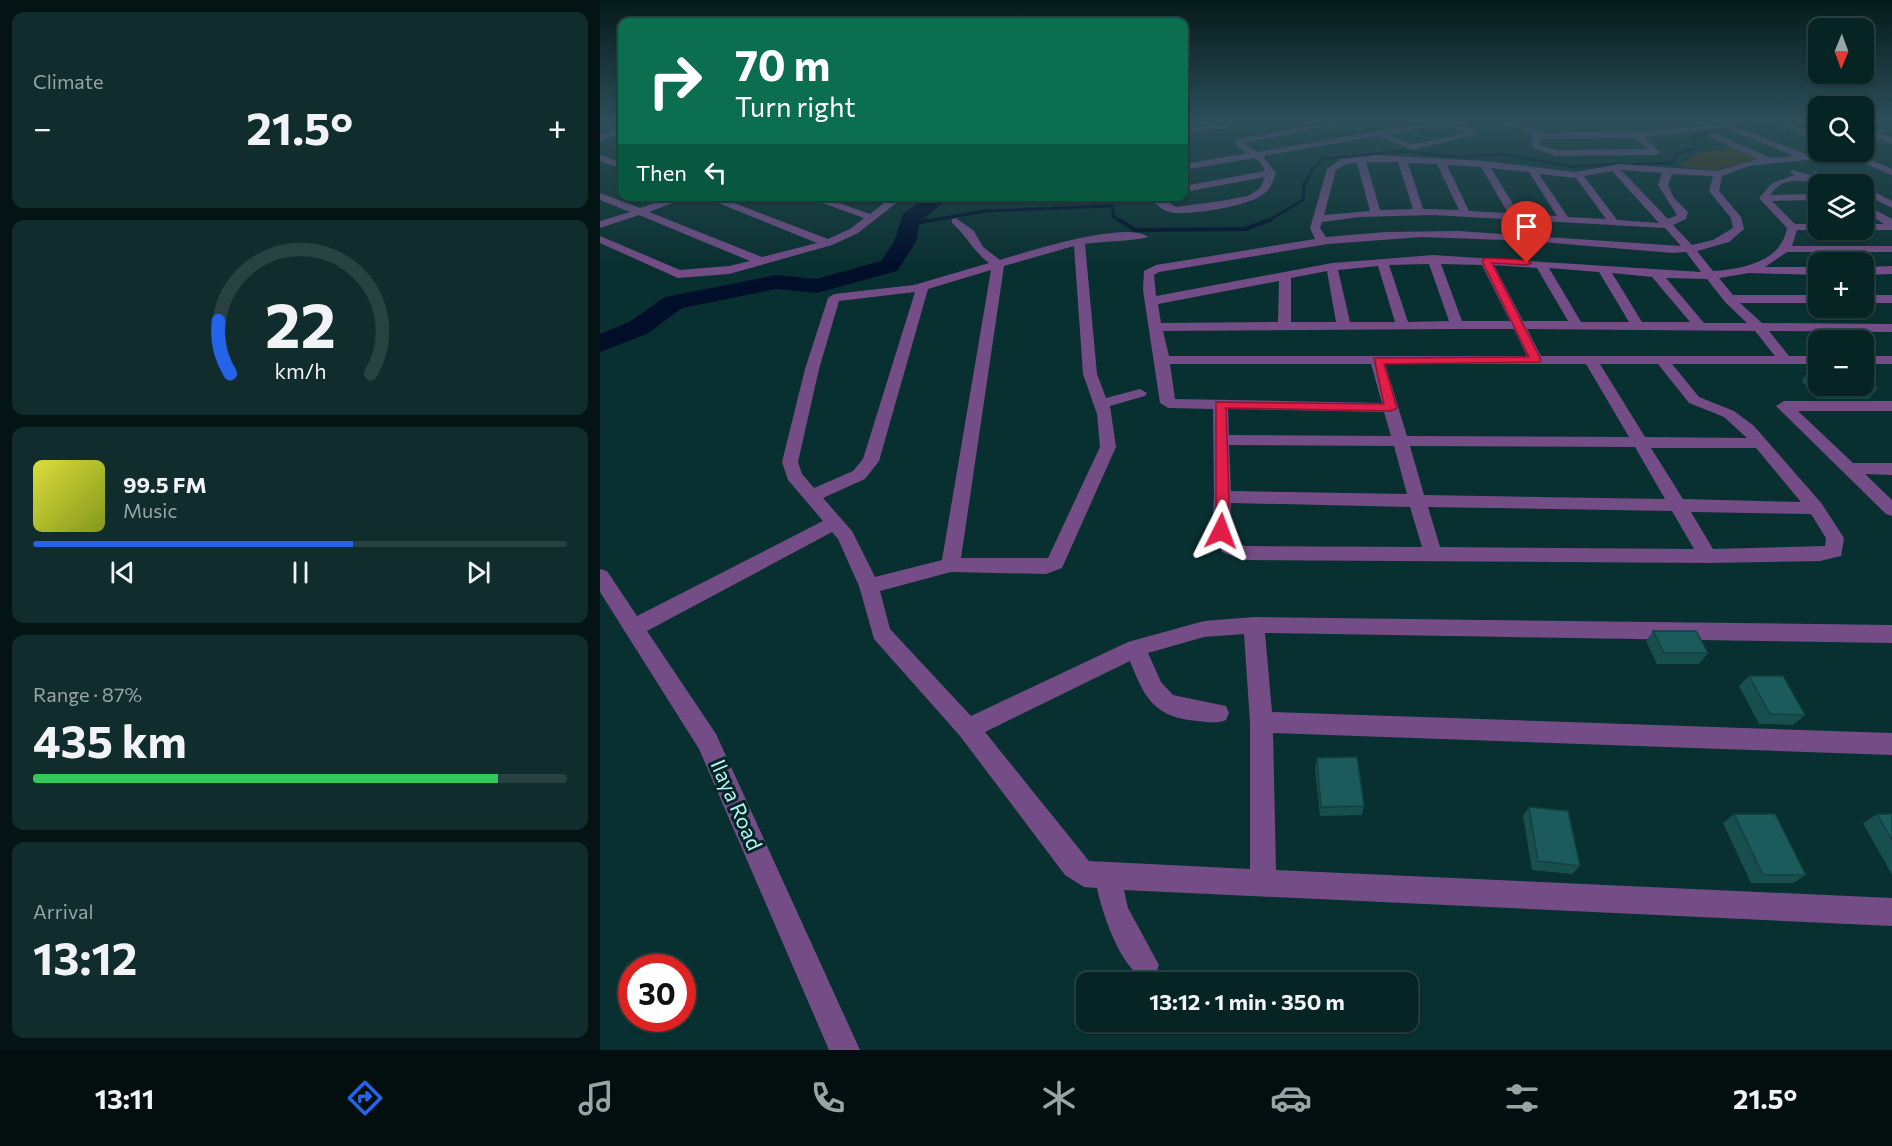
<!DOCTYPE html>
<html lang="en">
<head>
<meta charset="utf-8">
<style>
	:root { --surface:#072424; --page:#102c2c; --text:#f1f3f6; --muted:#98a4a6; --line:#284141; --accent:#2563eb }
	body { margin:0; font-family:Commissioner,sans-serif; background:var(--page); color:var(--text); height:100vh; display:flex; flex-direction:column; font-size:22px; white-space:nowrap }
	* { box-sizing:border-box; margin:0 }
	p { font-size:20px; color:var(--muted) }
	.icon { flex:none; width:33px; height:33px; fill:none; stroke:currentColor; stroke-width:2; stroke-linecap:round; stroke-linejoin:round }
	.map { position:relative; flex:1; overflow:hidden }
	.panel { display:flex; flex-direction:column; gap:12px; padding:12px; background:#041414; width:600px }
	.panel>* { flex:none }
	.hud { position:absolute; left:18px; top:18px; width:570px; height:183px; border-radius:12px; box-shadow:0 2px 4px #0004,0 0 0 2px var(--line); background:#0b6e4f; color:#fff; overflow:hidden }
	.needle { width:39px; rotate:181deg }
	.fabs { position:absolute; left:1208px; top:18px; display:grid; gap:12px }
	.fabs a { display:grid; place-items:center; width:66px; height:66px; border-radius:12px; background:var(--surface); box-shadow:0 2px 4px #0004,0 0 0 2px var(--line); font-size:30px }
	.speed { position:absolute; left:18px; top:954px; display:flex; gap:12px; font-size:30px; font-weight:700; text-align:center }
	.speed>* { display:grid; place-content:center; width:78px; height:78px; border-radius:50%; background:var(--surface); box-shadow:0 2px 4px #0004,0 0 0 2px var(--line); line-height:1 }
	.speed .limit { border:9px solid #d22; background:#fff; color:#111 }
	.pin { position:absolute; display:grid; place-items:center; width:51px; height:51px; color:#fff; margin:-62px -26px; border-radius:50% 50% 50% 0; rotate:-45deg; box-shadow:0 0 6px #0007 }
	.pin .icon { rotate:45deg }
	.me { position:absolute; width:66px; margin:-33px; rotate:3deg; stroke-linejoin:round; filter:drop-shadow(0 0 4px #0008) }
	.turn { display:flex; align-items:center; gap:21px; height:126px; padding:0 18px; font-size:27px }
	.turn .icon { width:78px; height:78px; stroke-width:2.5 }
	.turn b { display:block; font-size:42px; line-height:51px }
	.then { display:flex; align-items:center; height:57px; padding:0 18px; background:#0003; gap:12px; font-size:22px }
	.big { font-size:45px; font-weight:700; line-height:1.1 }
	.panel .widget { flex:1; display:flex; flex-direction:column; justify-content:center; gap:9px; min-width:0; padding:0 21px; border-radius:12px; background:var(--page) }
	.panel .dial { align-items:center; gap:0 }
	.dial svg { height:156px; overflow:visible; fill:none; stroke:var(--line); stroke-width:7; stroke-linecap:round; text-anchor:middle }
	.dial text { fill:var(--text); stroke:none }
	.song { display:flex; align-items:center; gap:18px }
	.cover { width:72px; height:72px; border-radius:9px; background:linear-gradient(135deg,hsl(60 70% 55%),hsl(70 70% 35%)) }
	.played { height:6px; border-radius:3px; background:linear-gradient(90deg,var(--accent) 60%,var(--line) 60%) }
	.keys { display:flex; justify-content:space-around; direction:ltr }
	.heat { display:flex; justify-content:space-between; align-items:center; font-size:33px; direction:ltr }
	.charge { height:9px; border-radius:4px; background:linear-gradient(90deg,#34c759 87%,var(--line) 0) }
	.trip { position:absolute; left:476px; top:972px; width:342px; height:60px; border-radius:12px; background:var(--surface); box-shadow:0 2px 4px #0004,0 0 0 2px var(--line); font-weight:700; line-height:60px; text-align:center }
	.menu { display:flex; height:96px; justify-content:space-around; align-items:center; background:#030e0e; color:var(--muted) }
	.menu .icon { width:42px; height:42px }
	.menu .current { color:var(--accent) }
	.menu b { font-size:27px; color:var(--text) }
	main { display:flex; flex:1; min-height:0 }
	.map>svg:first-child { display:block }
	.green { fill:#4c3511 }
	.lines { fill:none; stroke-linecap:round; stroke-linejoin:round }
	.stream-far1 { stroke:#000e2a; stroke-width:3 }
	.stream { stroke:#000e2a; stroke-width:4 }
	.river { fill:#000e2a; fill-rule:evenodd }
	.minor { fill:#744c86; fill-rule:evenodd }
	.wall { fill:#174e4e }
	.building { fill:#1b5b5b; stroke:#134040; stroke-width:1.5 }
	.route { fill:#e11d48; stroke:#92132f; stroke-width:1.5 }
	.labels { text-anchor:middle; stroke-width:6; stroke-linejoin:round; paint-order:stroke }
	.near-street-label { font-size:21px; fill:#bef2f1; stroke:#002626 }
</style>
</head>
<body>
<main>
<section class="panel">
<div class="widget"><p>Climate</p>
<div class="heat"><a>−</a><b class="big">21.5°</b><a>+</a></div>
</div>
<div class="widget dial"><svg viewBox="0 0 100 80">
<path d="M14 69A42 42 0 1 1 86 69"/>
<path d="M14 69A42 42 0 0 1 8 42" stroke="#2563eb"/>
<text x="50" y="56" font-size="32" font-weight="700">22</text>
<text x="50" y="72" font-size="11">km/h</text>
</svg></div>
<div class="widget">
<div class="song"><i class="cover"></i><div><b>99.5 FM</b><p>Music</p></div></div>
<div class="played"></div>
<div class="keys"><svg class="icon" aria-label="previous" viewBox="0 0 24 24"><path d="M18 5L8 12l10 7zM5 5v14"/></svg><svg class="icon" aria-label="pause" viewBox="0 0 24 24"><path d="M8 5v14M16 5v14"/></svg><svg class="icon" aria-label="next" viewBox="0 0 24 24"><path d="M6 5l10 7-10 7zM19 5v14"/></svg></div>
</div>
<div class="widget"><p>Range · 87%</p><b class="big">435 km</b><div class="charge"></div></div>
<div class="widget"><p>Arrival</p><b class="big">13:12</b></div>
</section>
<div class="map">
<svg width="1292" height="1050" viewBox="0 0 1292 1050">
	<rect width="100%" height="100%" fill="#093030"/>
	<polygon class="green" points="1132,147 1161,159 1114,170 1080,166 1097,153"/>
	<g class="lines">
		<g class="stream-far1">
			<polyline points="1138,127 1177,128"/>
			<polyline points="977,166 1071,163 1077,154 1095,148 1094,136 1129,128"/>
			<polyline points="322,222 385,211 512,206 514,217 521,222"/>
			<polyline points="666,222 703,200 704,186 713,168 723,159 802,151 860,157 903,154 975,167"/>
		</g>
		<g class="stream">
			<polyline points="519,220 535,230 645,229 670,220"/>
			<polyline points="310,225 327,220"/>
		</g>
		<polygon class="river" points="328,196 352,196 320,221 316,242 297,271 217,293 176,289 82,308 47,334 0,352 0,334 29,322 65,297 176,275 216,279 281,261 294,242 303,214"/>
		<g class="minor">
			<path d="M749,119H765L644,143L657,152L830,122L828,119L874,129L879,134L813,150L777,136L663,156L676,173C673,180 671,189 665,193C650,206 596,214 575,213C565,213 555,204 548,196H559L576,207L621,201L648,196L660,188L665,177L584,192V186L665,171L661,163L654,158L584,170V164L647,153L637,147L636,139ZM841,125L868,133L814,144L787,135Z"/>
			<path d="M883,119H895L938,130L939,133L1037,132L1126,123L1206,154L1263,151L1260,155L1292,169V175L1247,156L1149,166L1122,176L1119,191L1141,217L1144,229L1129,242L1097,251L1113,271C1143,269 1181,262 1187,228L1159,198L1172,183L1195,175L1190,172L1192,170L1211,175L1215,171L1255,182L1257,184L1227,182L1229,184C1209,184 1186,172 1170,195L1218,194V200L1172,201L1195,224H1218V230H1221H1197L1192,246H1292V252H1187L1165,267H1218V275L1149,273L1119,278L1133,295H1218V303H1140L1162,323L1292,324V332L1169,331L1189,356H1218V364H1072L1099,397L1134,411L1154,426L1222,504L1244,538L1241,556L1220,561L1108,563L643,560L622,552L612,531L614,497L613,409L568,408L560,403L543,290L544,271L556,265L715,239L710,228L727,169L741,159L776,155L884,161L975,172L1020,164L1117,171L1158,159L1109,137L1112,132L1171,158L1194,156L1125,128L1044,137L1060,152L1056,155L956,156L933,148L931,133ZM1035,138L1048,149L957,150L940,145V139ZM766,162H798L813,209L780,210ZM757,163L770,211L724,215L736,170L746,164ZM808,163L837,164L859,210L823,209ZM847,165L881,167L908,213L869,211ZM891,168L929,172L957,216L919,214ZM1021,170L1062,173L1058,185L1077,215L1068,219ZM1012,171L1059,223L1017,220L984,176ZM939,174L976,178L1006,219L968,217ZM1072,174L1113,176L1109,191L1131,218L1133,228L1113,240L1092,245L1073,225L1086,219L1088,212L1074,198L1068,185ZM834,215L1065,228L1081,246L858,231L786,232L726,237L720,228L722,222L760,217ZM822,237L930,241L1073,253L1086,252L1101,272L833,255L732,263L556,296L554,275L559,272L728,244ZM829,264L849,321L808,322L789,265ZM841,264L882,265L910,321H862ZM894,265L937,268L968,321H923ZM778,266L795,322H750L738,270ZM949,268L999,272L1029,322H981ZM727,271L736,322H691V278ZM1012,273L1052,277L1090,322H1042ZM1066,278L1107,279L1125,302L1147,323H1104ZM679,281L678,322L561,323L558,304ZM854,329H914L927,356H569L563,331ZM927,329L1155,331L1175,356H941ZM570,364H771L782,403L575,399ZM785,364H986L1029,437L807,436ZM1000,364H1058L1089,403L1124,417L1147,438L1045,437ZM628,409L784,412L791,436L629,435ZM629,445L794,446L807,494L631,491ZM810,446L1035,447L1065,499L824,495ZM1051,448H1156L1201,502L1083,499ZM631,503L810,507L822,547L645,546L636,542L630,531ZM828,507L1072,511L1094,549L840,547ZM1091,512L1211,514L1226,538L1225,546L1113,549Z"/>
			<polygon points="959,119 1015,119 969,123"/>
			<polygon points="1292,119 1292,121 1263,124 1263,120"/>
			<polygon points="628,123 631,127 584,133 584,128"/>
			<polygon points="1187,123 1218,136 1218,142 1184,127"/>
			<polygon points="1263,126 1292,138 1292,144 1263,132"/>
			<polygon points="19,127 22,127 22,132 0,142 0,136"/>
			<polygon points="0,155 22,163 22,169 0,161"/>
			<polygon points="1263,186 1292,201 1292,208 1263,193"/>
			<polygon points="0,193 40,208 75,196 91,196 49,212 162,257 217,243 101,196 116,196 228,239 250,229 264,218 203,196 219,196 270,214 293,196 305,196 258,233 232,245 129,274 78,278 0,243 0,236 80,270 129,266 150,261 39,215 0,228 0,221 30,212 0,200"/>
			<polygon points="1263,203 1292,219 1292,230 1260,230 1263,230 1263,224 1284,224 1263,210"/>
			<path d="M356,218L374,231L383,247L400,260C427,252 526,220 548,237C544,240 496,242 485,244L497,374L506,398L540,389L547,393L545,396L510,406L516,447L462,568L446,574L351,572L280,591L290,629L371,716L528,642L604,621L654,617L1292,625V643L665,633L672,712L1292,733V755L673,733L676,870L1292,898V926L524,890L528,908L559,965L555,975L545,979C521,969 502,913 497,888L484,887L465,875L360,736L274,639L259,586L238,539L232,532L47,631L116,734L260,1050H229L99,749L0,592V569L7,571L37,616L223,521L188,480L182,462L205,369L228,298L234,294L314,285L389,263C372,250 368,237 352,223V219ZM474,246L483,374L497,414L500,447L448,558H361L404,266ZM391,270L342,560L275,577L252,531L223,498L265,479L279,461L328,289ZM315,292L263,459L253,471L214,488L202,474L198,462L219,369L239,301ZM644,634L650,722V869L489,861L385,732L530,661C544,698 555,718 598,721C608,722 617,724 626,720L629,713L626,706L573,695L561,682L548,653L604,637Z"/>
			<polygon points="1292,266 1292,274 1263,275 1263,267"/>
			<rect x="1263" y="295" width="29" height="8"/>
			<rect x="1263" y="356" width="29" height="8"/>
			<polygon points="1184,401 1292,401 1292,411 1198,411 1253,463 1292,463 1292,475 1265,474 1292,500 1292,516 1286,514 1179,409 1176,406"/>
		</g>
	</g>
	<g class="wall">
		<polygon points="1209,370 1218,370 1218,386 1263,386 1278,388 1269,399 1218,399 1202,381"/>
		<polygon points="1053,631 1108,653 1099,664 1057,664 1046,641"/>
		<polygon points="1149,676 1205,715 1193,725 1159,724 1139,686"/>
		<polygon points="717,758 764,806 762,815 720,816 715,768"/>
		<polygon points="929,807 980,866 972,874 932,870 923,816"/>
		<polygon points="1134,814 1206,875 1193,883 1151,883 1123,823"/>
		<polygon points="1277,814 1292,814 1292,875 1263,823"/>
	</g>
	<g class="building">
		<polygon points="1209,370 1218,370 1218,380"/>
		<polygon points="1263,374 1278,388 1226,388 1223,386 1263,386"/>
		<polygon points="1053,631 1096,631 1108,653 1064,653"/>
		<polygon points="1149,676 1183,676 1205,715 1170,714"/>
		<polygon points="757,757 764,806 721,807 717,758"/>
		<polygon points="929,807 968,811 980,866 938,861"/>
		<polygon points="1134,814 1175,814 1206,875 1163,875"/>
		<polygon points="1277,814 1292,814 1292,840"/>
	</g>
	<linearGradient id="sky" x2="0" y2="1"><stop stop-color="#051a1a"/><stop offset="0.45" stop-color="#2c4e59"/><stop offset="1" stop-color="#2c4e59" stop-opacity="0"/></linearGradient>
	<rect width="1292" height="266" fill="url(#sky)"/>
	<polygon class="route" points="886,258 927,260 931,263 927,265 892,263 941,360 940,362 784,364 797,408 791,411 626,408 629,497 628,531 626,535 616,535 616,402 784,404 774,358 929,357 882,261"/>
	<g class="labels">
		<g class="near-street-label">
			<text transform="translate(136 805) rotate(66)" y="7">Ilaya Road</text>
		</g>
	</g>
</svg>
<div class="fabs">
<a><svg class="needle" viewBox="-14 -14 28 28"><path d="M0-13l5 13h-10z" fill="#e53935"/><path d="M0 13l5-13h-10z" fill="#98a4a6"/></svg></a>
<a><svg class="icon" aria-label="search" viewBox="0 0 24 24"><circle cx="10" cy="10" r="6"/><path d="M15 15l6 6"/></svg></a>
<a><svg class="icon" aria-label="layers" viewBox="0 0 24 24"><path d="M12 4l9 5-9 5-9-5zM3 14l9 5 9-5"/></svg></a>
<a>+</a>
<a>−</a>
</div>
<div class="speed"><div class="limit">30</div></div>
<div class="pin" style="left:927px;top:263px;background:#d93025"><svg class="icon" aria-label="arrive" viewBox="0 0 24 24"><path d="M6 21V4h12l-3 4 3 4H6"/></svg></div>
<svg class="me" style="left:621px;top:531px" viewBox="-20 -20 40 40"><path d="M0-17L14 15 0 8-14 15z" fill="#e11d48" stroke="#fff" stroke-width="4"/></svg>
<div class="trip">13:12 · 1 min · 350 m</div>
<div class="hud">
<div class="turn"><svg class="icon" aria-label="right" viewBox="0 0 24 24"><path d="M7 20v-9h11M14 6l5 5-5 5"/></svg><div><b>70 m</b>Turn right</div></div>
<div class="then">Then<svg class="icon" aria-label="left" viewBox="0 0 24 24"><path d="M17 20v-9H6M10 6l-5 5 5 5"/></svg></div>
</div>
</div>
</main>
<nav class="menu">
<b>13:11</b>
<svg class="icon current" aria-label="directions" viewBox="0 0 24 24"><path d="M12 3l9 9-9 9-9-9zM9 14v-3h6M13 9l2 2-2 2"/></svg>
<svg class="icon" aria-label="music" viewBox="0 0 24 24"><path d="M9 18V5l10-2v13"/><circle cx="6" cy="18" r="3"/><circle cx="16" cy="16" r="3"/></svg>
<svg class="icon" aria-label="phone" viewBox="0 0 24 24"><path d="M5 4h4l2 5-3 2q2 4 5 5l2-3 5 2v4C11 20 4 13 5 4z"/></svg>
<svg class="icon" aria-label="climate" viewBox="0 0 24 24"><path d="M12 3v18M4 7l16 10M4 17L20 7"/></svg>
<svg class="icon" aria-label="car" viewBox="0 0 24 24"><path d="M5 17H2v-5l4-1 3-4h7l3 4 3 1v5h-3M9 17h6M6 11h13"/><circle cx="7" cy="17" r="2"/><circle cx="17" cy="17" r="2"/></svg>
<svg class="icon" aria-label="filters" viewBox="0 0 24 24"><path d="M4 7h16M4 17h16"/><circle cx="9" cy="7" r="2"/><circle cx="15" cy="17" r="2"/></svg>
<b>21.5°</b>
</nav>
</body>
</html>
